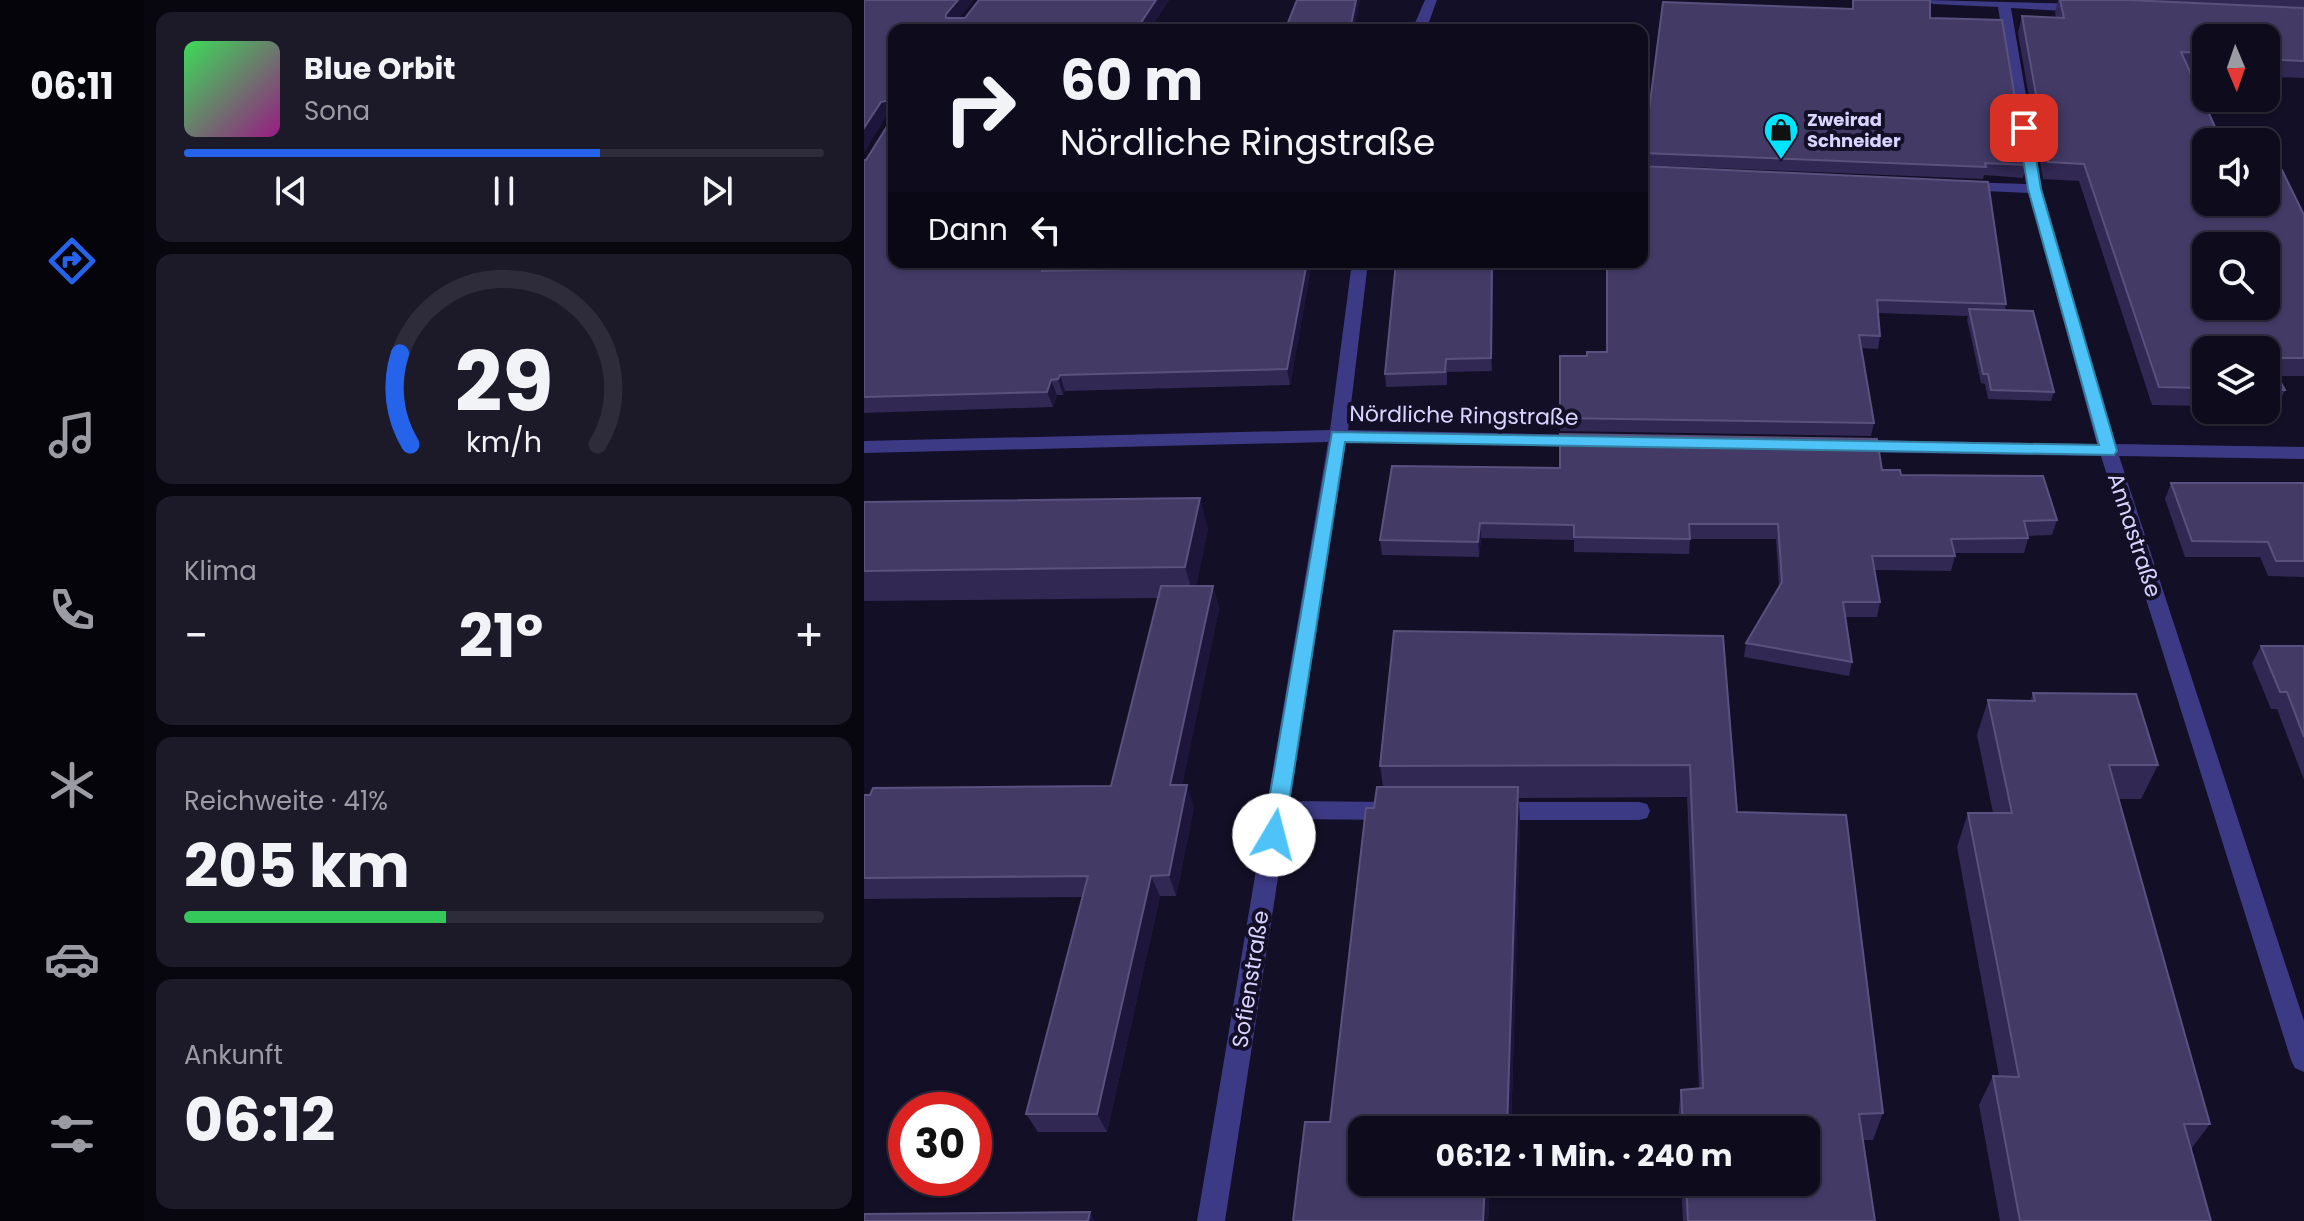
<!DOCTYPE html>
<html lang="de">
<head>
<meta charset="utf-8">
<style>
	:root { --surface:#0e0b1c; --page:#1c1929; --text:#f1f3f6; --muted:#9b9ba3; --line:#2e2b3b; --accent:#2563eb }
	body { margin:0; font-family:Poppins,sans-serif; background:var(--page); color:var(--text); height:100vh; display:flex; flex-direction:column; font-size:30px; white-space:nowrap }
	* { box-sizing:border-box; margin:0 }
	p { font-size:26px; color:var(--muted) }
	.icon { flex:none; width:44px; height:44px; fill:none; stroke:currentColor; stroke-width:2; stroke-linecap:round; stroke-linejoin:round }
	.map { position:relative; flex:1; overflow:hidden }
	.sheet { display:flex; flex-direction:column; gap:12px; padding:12px; background:#08060f; width:720px }
	.sheet>* { flex:none }
	.hud { position:absolute; left:24px; top:24px; width:760px; height:244px; border-radius:16px; box-shadow:0 2px 6px #0004,0 0 0 2px var(--line); background:#0e0b1c; color:var(--text); overflow:hidden }
	.needle { width:52px; rotate:178deg }
	.fabs { position:absolute; left:1328px; top:24px; display:grid; gap:16px }
	.fabs a { display:grid; place-items:center; width:88px; height:88px; border-radius:16px; background:var(--surface); box-shadow:0 2px 6px #0004,0 0 0 2px var(--line); font-size:40px }
	.speed { position:absolute; left:24px; top:1092px; display:flex; gap:16px; font-size:40px; font-weight:700; text-align:center }
	.speed>* { display:grid; place-content:center; width:104px; height:104px; border-radius:50%; background:var(--surface); box-shadow:0 2px 6px #0004,0 0 0 2px var(--line); line-height:1 }
	.speed .limit { border:12px solid #d22; background:#fff; color:#111 }
	.pin { position:absolute; display:grid; place-items:center; width:68px; height:68px; color:#fff; margin:-34px; border-radius:16px; box-shadow:0 4px 12px #0006 }
	.me { position:absolute; width:88px; margin:-44px; rotate:8deg; stroke-linejoin:round; filter:drop-shadow(0 0 6px #0008) }
	.turn { display:flex; align-items:center; gap:28px; height:168px; padding:0 40px; font-size:36px }
	.turn .icon { width:104px; height:104px; stroke-width:2.5 }
	.turn b { display:block; font-size:56px; line-height:68px }
	.then { display:flex; align-items:center; height:76px; padding:0 40px; background:#0003; gap:16px; font-size:30px }
	.big { font-size:60px; font-weight:700; line-height:1.1 }
	.sheet .card { flex:1; display:flex; flex-direction:column; justify-content:center; gap:12px; min-width:0; padding:0 28px; border-radius:16px; background:var(--page) }
	.sheet .dial { align-items:center; gap:0 }
	.dial svg { height:208px; overflow:visible; fill:none; stroke:var(--line); stroke-width:7; stroke-linecap:round; text-anchor:middle }
	.dial text { fill:var(--text); stroke:none }
	.song { display:flex; align-items:center; gap:24px }
	.cover { width:96px; height:96px; border-radius:12px; background:linear-gradient(135deg,hsl(130 70% 55%),hsl(310 70% 35%)) }
	.played { height:8px; border-radius:4px; background:linear-gradient(90deg,var(--accent) 65%,var(--line) 65%) }
	.keys { display:flex; justify-content:space-around; direction:ltr }
	.heat { display:flex; justify-content:space-between; align-items:center; font-size:44px; direction:ltr }
	.charge { height:12px; border-radius:6px; background:linear-gradient(90deg,#34c759 41%,var(--line) 0) }
	.trip { position:absolute; left:484px; top:1116px; width:472px; height:80px; border-radius:16px; background:var(--surface); box-shadow:0 2px 6px #0004,0 0 0 2px var(--line); font-weight:700; line-height:80px; text-align:center }
	main { display:flex; flex:1; min-height:0 }
	.tab-bar { display:flex; flex-direction:column; width:144px; justify-content:space-around; align-items:center; background:#06040b; color:var(--muted) }
	.tab-bar .icon { width:56px; height:56px }
	.tab-bar .selected { color:var(--accent) }
	.tab-bar b { font-size:36px; color:var(--text) }
	.map>svg:first-child { display:block }
	.lines { fill:none; stroke-linecap:round; stroke-linejoin:round }
	.minor { fill:#3d3a85; fill-rule:evenodd }
	.wall { fill:#312854 }
	.shaded-wall { fill:#1d163a }
	.building { fill:#433a66; stroke:#5a527e; stroke-width:2; fill-rule:evenodd }
	.route { fill:#4fc3f7; stroke:#337fa1; stroke-width:2 }
	.labels { text-anchor:middle; stroke-width:8; stroke-linejoin:round; paint-order:stroke }
	.far-poi-label { font-size:18px; font-weight:bold; fill:#d9d4ff; stroke:#130f26; text-anchor:start }
	.street-label { font-size:22px; fill:#d9d4ff; stroke:#130f26 }
</style>
</head>
<body>
<main>
<nav class="tab-bar">
<b>06:11</b>
<svg class="icon selected" aria-label="directions" viewBox="0 0 24 24"><path d="M12 3l9 9-9 9-9-9zM9 14v-3h6M13 9l2 2-2 2"/></svg>
<svg class="icon" aria-label="music" viewBox="0 0 24 24"><path d="M9 18V5l10-2v13"/><circle cx="6" cy="18" r="3"/><circle cx="16" cy="16" r="3"/></svg>
<svg class="icon" aria-label="phone" viewBox="0 0 24 24"><path d="M5 4h4l2 5-3 2q2 4 5 5l2-3 5 2v4C11 20 4 13 5 4z"/></svg>
<svg class="icon" aria-label="climate" viewBox="0 0 24 24"><path d="M12 3v18M4 7l16 10M4 17L20 7"/></svg>
<svg class="icon" aria-label="car" viewBox="0 0 24 24"><path d="M5 17H2v-5l4-1 3-4h7l3 4 3 1v5h-3M9 17h6M6 11h13"/><circle cx="7" cy="17" r="2"/><circle cx="17" cy="17" r="2"/></svg>
<svg class="icon" aria-label="filters" viewBox="0 0 24 24"><path d="M4 7h16M4 17h16"/><circle cx="9" cy="7" r="2"/><circle cx="15" cy="17" r="2"/></svg>
</nav>
<section class="sheet">
<div class="card">
<div class="song"><i class="cover"></i><div><b>Blue Orbit</b><p>Sona</p></div></div>
<div class="played"></div>
<div class="keys"><svg class="icon" aria-label="previous" viewBox="0 0 24 24"><path d="M18 5L8 12l10 7zM5 5v14"/></svg><svg class="icon" aria-label="pause" viewBox="0 0 24 24"><path d="M8 5v14M16 5v14"/></svg><svg class="icon" aria-label="next" viewBox="0 0 24 24"><path d="M6 5l10 7-10 7zM19 5v14"/></svg></div>
</div>
<div class="card dial"><svg viewBox="0 0 100 80">
<path d="M14 69A42 42 0 1 1 86 69"/>
<path d="M14 69A42 42 0 0 1 10 34" stroke="#2563eb"/>
<text x="50" y="56" font-size="32" font-weight="700">29</text>
<text x="50" y="72" font-size="11">km/h</text>
</svg></div>
<div class="card"><p>Klima</p>
<div class="heat"><a>−</a><b class="big">21°</b><a>+</a></div>
</div>
<div class="card"><p>Reichweite · 41%</p><b class="big">205 km</b><div class="charge"></div></div>
<div class="card"><p>Ankunft</p><b class="big">06:12</b></div>
</section>
<div class="map">
<svg width="1440" height="1221" viewBox="0 0 1440 1221">
	<rect width="100%" height="100%" fill="#130f26"/>
	<g class="lines">
		<g class="minor">
			<polygon points="561,0 573,0 562,30 548,30"/>
			<polygon points="1063,0 1220,4 1226,8 1220,12 1147,8 1178,189 1251,444 1440,447 1440,459 1255,456 1440,1021 1440,1072 1431,1068 1427,1060 1237,456 988,452 979,446 988,440 1233,444 1165,193 1099,190 1092,186 1099,182 1163,184 1134,7 1069,4"/>
			<polygon points="488,262 504,262 484,430 724,435 733,441 724,447 482,442 426,801 529,802 537,804 540,811 537,818 529,820 423,819 361,1221 333,1221 464,442 0,453 0,441 466,430"/>
			<polygon points="629,802 775,802 783,804 786,811 783,818 775,820 629,820 621,818 618,811 621,804"/>
		</g>
	</g>
	<g class="wall">
		<polygon points="0,0 95,18 101,18 115,0 305,0 285,30 30,30 30,262 191,262 188,271 311,268 448,262 426,385 201,391 199,395 193,395 189,407 0,413 0,160 2,160 27,120 27,116 22,116 0,152"/>
		<polygon points="988,0 1066,0 1066,18 1162,165 1159,178 1120,175 1119,179 778,165 778,117 784,118 988,9"/>
		<polygon points="1194,0 1440,0 1440,78 1412,77 1410,72 1402,72 1402,38 1342,38 1342,70 1325,69 1357,140 1405,170 1440,215 1440,376 1413,376 1421,390 1413,408 1402,408 1402,350 1342,350 1342,406 1288,405 1215,181 1179,179 1154,33 1158,16 1192,18 1191,13"/>
		<polygon points="778,167 1142,304 1141,310 1190,392 1187,401 1124,399 1121,384 1117,383 1103,319 1104,316 1014,313 1016,336 1014,349 997,348 1010,423 1007,436 696,431 696,356 723,356 743,352 743,263 629,264 628,371 583,372 583,385 522,387 521,374 532,262 778,262"/>
		<polygon points="696,468 1018,470 1193,520 1188,535 1163,536 1164,538 1160,553 1091,553 1091,556 1087,571 1011,570 1016,602 1013,617 981,617 988,662 985,676 880,657 882,643 915,587 912,539 826,539 825,554 710,552 710,540 617,538 615,557 518,555 516,540"/>
		<polygon points="1307,483 1440,483 1440,577 1404,576 1396,557 1321,557 1301,499"/>
		<polygon points="0,502 344,529 332,586 349,586 355,609 318,785 330,807 312,896 296,896 243,1132 174,1132 162,1114 218,897 0,899 0,795 247,786 294,598 0,601"/>
		<polygon points="530,631 859,636 873,812 982,815 1019,1113 1009,1140 999,1140 1011,1221 819,1221 817,1182 942,1182 942,1130 814,1130 814,1118 817,1090 835,1089 823,797 655,798 656,823 647,1130 498,1130 498,1182 626,1182 624,1221 429,1221 441,1122 466,1122 502,808 510,808 513,787 519,787 516,766"/>
		<polygon points="1397,646 1440,646 1440,780 1413,709 1407,709 1388,663"/>
		<polygon points="1169,693 1294,765 1277,799 1254,799 1346,1124 1327,1149 1347,1221 1136,1221 1115,1105 1129,1076 1135,1076 1093,847 1104,813 1129,813 1113,735 1124,700 1166,701"/>
	</g>
	<g class="shaded-wall">
		<polygon points="94,0 110,0 87,28 82,18 82,14"/>
		<polygon points="292,0 305,0 285,30 272,30"/>
		<polygon points="492,0 496,0 490,30 486,30"/>
		<polygon points="26,100 30,115 22,116 0,152 0,128 17,102"/>
		<polygon points="181,262 191,262 183,286 178,271"/>
		<polygon points="443,262 448,262 426,385 423,369"/>
		<polygon points="628,262 629,264 628,371 627,358"/>
		<polygon points="196,375 201,391 199,395 194,379"/>
		<polygon points="187,380 193,395 189,407 183,392"/>
		<polygon points="336,498 344,529 330,597 321,567"/>
		<polygon points="616,523 617,538 615,557 614,542"/>
		<polygon points="349,586 355,609 314,807 306,785"/>
		<polygon points="323,785 330,807 312,896 305,875"/>
		<polygon points="654,787 656,823 647,1130 643,1130"/>
		<polygon points="287,876 296,896 243,1132 233,1114"/>
		<polygon points="621,1182 626,1182 624,1221 619,1221"/>
		<polygon points="226,1212 231,1221 224,1221"/>
	</g>
	<g class="building">
		<polygon points="0,0 94,0 82,14 82,18 101,18 115,0 292,0 272,30 30,30 30,262 181,262 178,271 311,268 312,262 443,262 423,369 196,375 194,379 187,380 183,392 0,397 0,160 2,160 27,120 26,100 17,102 0,128"/>
		<polygon points="433,0 492,0 486,30 421,30"/>
		<polygon points="989,0 1066,0 1066,18 1138,20 1162,165 1121,163 1122,167 778,153 778,117 784,118 799,2 989,9"/>
		<path d="M1196,0H1264L1440,8V61L1418,60L1416,56L1402,55V38H1342V53L1317,52L1357,140H1391L1392,142H1342V202H1402V163L1405,170H1418L1440,215V358H1403L1421,390H1402V350H1342V388L1295,387L1220,164L1184,162L1158,16L1200,18ZM1342,246H1402V306H1342Z"/>
		<polygon points="778,166 1124,182 1142,304 1013,300 1016,336 995,335 1010,423 696,418 696,356 723,356 723,352 743,352 743,262 778,262"/>
		<polygon points="532,262 628,262 627,358 582,359 581,372 521,374"/>
		<polygon points="1105,309 1169,311 1190,392 1127,390 1124,374 1119,374"/>
		<polygon points="696,434 1013,439 1018,470 1036,470 1037,475 1179,476 1193,520 1160,521 1164,538 1087,539 1091,556 1008,556 1016,602 979,602 988,662 882,643 918,582 914,524 825,524 826,539 710,537 710,525 616,523 614,542 516,540 528,466 696,468"/>
		<polygon points="1307,483 1440,483 1440,561 1412,561 1404,542 1328,541"/>
		<polygon points="336,498 321,567 0,571 0,502"/>
		<polygon points="297,586 349,586 306,785 323,785 305,875 287,876 233,1114 162,1114 224,876 0,878 0,795 6,795 9,788 247,786"/>
		<polygon points="530,631 859,636 873,812 982,815 1019,1113 995,1114 1011,1221 824,1221 822,1182 942,1182 942,1130 819,1130 817,1090 839,1088 826,765 516,766"/>
		<polygon points="1397,646 1440,646 1440,737 1423,692 1416,692"/>
		<polygon points="1169,693 1272,694 1294,765 1245,765 1346,1124 1320,1124 1347,1221 1156,1221 1129,1076 1155,1077 1104,813 1148,813 1124,700 1171,701"/>
		<polygon points="513,787 654,787 643,1130 498,1130 498,1182 621,1182 619,1221 429,1221 441,1122 466,1122 502,808 510,808"/>
		<polygon points="226,1212 224,1221 0,1221 0,1214"/>
	</g>
	<polygon class="route" points="1160,124 1167,128 1177,189 1253,451 1250,455 481,442 420,835 417,841 410,844 403,841 399,835 468,432 1235,445 1164,189 1154,128"/>
	<defs>
		<symbol id="shop-pin" viewBox="-11 -11 22 30"><path d="M0 17L-7.5 6A9.5 9.5 0 1 1 7.5 6Z" fill="#00e5ff" stroke="#130f26"/><path d="M-5-2.5h2.3a2.7 3.5 0 0 1 5.4 0H5L5.5 6h-11ZM-1.5-2.5h3a1.5 2.3 0 0 0-3 0Z" fill="#111"/></symbol>
	</defs>
	<g fill-rule="evenodd">
		<use href="#shop-pin" x="897" y="110" width="40" height="54"/>
	</g>
	<g class="labels">
		<g class="far-poi-label">
			<text x="943" y="126">Zweirad<tspan x="943" dy="21">Schneider</tspan></text>
		</g>
		<g class="street-label">
			<text transform="translate(600 415) rotate(1)" y="8">Nördliche Ringstraße</text>
			<text transform="translate(1271 535) rotate(72)" y="8">Annastraße</text>
			<text transform="translate(386 979) rotate(-81)" y="8">Sofienstraße</text>
		</g>
	</g>
</svg>
<div class="fabs">
<a><svg class="needle" viewBox="-14 -14 28 28"><path d="M0-13l5 13h-10z" fill="#e53935"/><path d="M0 13l5-13h-10z" fill="#9b9ba3"/></svg></a>
<a><svg class="icon" aria-label="sound" viewBox="0 0 24 24"><path d="M4 9h4l5-4v14l-5-4H4zM17 9q2 3 0 6"/></svg></a>
<a><svg class="icon" aria-label="search" viewBox="0 0 24 24"><circle cx="10" cy="10" r="6"/><path d="M15 15l6 6"/></svg></a>
<a><svg class="icon" aria-label="layers" viewBox="0 0 24 24"><path d="M12 4l9 5-9 5-9-5zM3 14l9 5 9-5"/></svg></a>
</div>
<div class="speed"><div class="limit">30</div></div>
<div class="pin" style="left:1160px;top:128px;background:#d93025"><svg class="icon" aria-label="arrive" viewBox="0 0 24 24"><path d="M6 21V4h12l-3 4 3 4H6"/></svg></div>
<svg class="me" style="left:410px;top:835px" viewBox="-20 -20 40 40"><circle r="19" fill="#fff"/><path d="M0-13L10 11 0 6-10 11z" fill="#4fc3f7"/></svg>
<div class="trip">06:12 · 1 Min. · 240 m</div>
<div class="hud">
<div class="turn"><svg class="icon" aria-label="right" viewBox="0 0 24 24"><path d="M7 20v-9h11M14 6l5 5-5 5"/></svg><div><b>60 m</b>Nördliche Ringstraße</div></div>
<div class="then">Dann<svg class="icon" aria-label="left" viewBox="0 0 24 24"><path d="M17 20v-9H6M10 6l-5 5 5 5"/></svg></div>
</div>
</div>
</main>
</body>
</html>
